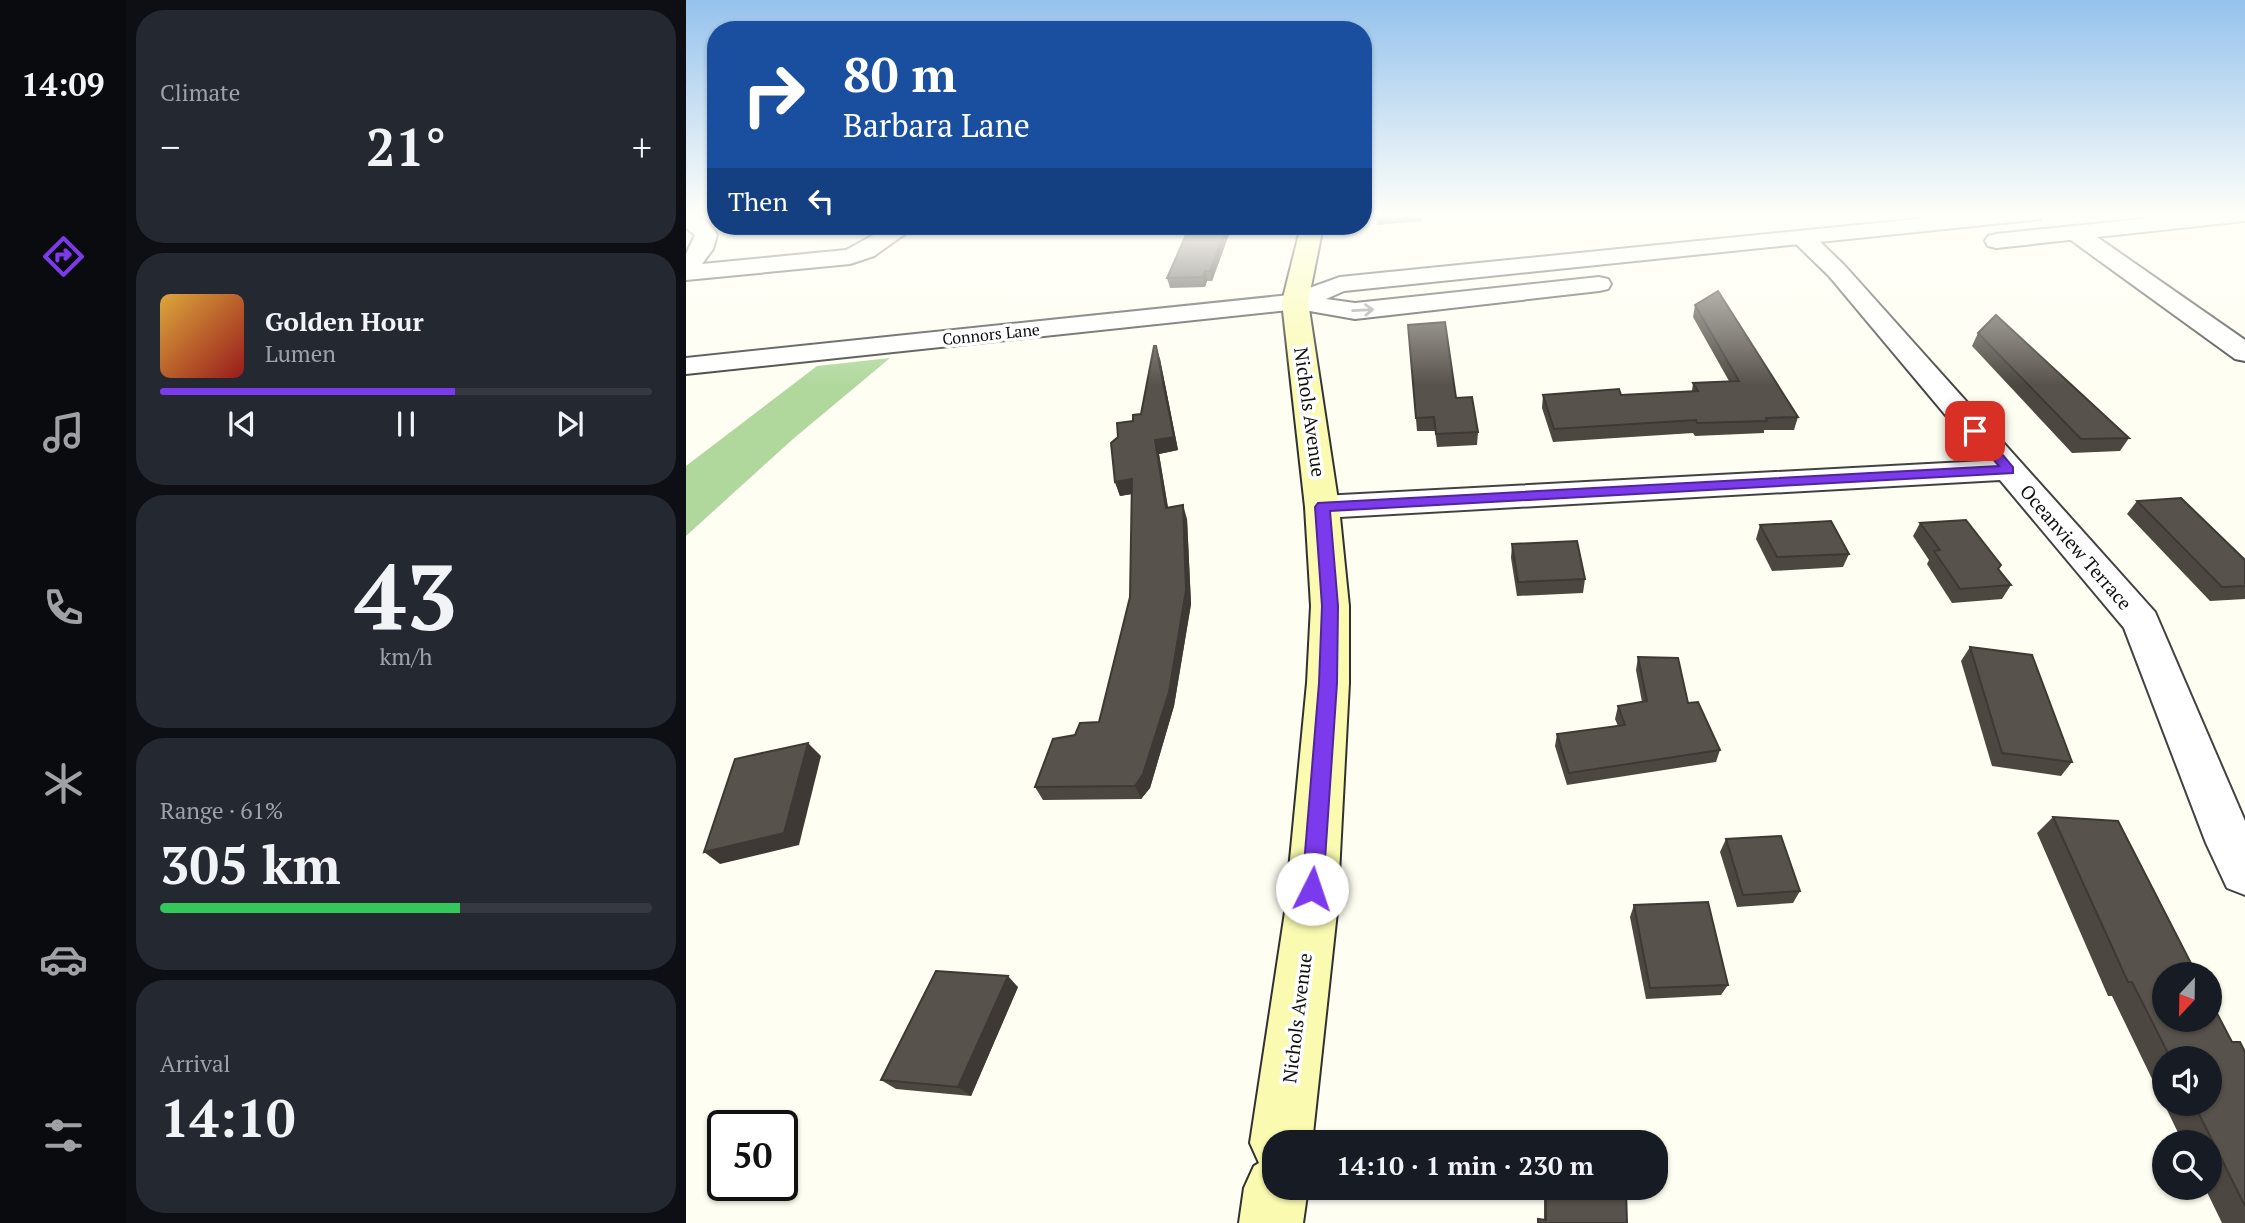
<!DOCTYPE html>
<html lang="en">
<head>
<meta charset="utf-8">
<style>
	:root { --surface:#171b24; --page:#242831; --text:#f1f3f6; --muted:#9ea1a6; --line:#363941; --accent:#7c3aed }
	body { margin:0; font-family:"PT Serif",serif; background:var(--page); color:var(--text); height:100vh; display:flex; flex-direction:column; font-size:26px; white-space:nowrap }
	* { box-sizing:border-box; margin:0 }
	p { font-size:23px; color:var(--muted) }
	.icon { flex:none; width:38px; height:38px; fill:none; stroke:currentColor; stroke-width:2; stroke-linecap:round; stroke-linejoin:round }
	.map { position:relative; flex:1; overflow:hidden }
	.panel { display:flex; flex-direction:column; gap:10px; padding:10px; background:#0d0f14; width:560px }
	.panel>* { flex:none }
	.banner { position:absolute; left:21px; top:21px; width:665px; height:214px; border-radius:28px; box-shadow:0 2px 5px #0004; background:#1a4fa0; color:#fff; overflow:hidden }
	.needle { width:46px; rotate:202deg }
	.buttons { position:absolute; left:1466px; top:962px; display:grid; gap:14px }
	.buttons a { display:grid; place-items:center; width:70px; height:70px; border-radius:50%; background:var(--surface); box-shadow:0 2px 5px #0004; font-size:35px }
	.speed { position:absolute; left:21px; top:1110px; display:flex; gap:14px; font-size:35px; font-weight:700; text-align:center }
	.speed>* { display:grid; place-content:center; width:91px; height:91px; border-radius:50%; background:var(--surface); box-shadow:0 2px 5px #0004; line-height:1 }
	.speed .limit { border:4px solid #111; border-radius:10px; background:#fff; color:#111 }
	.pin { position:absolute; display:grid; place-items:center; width:60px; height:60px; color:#fff; margin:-30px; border-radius:14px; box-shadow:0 4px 10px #0006 }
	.me { position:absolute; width:77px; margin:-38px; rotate:4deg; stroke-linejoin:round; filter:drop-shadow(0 0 5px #0008) }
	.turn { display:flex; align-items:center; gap:24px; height:147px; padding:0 21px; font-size:32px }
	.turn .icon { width:91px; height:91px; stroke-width:2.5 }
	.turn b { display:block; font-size:49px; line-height:60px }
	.then { display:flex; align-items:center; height:66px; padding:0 21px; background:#0003; gap:14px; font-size:26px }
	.big { font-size:52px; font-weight:700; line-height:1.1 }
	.panel .card { flex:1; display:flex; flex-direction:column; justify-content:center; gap:10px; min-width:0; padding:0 24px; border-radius:28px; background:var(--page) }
	.panel .dial { align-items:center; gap:0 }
	.dial b { font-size:91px; line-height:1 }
	.song { display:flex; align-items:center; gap:21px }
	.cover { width:84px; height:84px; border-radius:10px; background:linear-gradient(135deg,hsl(40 70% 55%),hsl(0 70% 35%)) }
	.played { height:7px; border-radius:4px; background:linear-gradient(90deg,var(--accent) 60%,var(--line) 60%) }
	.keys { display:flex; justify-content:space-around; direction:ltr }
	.heat { display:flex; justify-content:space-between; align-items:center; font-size:38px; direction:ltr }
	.charge { height:10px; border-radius:5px; background:linear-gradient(90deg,#34c759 61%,var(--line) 0) }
	.trip { position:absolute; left:576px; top:1130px; width:406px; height:70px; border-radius:28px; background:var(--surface); box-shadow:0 2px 5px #0004; font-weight:700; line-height:70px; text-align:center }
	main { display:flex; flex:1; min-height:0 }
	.dock { display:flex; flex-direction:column; width:126px; justify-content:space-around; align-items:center; background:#090b0e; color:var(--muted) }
	.dock .icon { width:49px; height:49px }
	.dock .selected { color:var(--accent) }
	.dock b { font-size:32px; color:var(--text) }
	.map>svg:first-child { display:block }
	.forest { fill:#b0d89d }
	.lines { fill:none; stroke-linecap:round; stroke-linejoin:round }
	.minor-casing { stroke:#424242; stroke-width:4 }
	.tertiary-casing { stroke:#424242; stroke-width:4 }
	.secondary-casing { stroke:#313131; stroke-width:4 }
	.minor { fill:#fff; fill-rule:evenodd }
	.tertiary { fill:#fff; fill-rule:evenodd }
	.secondary { fill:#fafbb1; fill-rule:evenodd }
	.wall { fill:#4c4741; fill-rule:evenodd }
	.shaded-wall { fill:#3e3935 }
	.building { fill:#58524c; stroke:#3e3935; stroke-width:2 }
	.oneway { stroke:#9f9f9f }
	.route { fill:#7c3aed; stroke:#51269a; stroke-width:2 }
	.labels { text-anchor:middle; stroke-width:7; stroke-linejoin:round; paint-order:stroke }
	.far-street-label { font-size:16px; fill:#0f0f0f; stroke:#fff }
	.street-label { font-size:19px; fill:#0f0f0f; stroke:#fff }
</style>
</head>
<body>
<main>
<nav class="dock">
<b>14:09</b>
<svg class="icon selected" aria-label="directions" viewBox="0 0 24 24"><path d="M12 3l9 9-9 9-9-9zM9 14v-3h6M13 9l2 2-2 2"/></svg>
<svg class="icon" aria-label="music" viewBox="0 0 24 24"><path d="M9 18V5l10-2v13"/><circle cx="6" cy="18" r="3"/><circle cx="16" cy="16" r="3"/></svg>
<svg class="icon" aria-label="phone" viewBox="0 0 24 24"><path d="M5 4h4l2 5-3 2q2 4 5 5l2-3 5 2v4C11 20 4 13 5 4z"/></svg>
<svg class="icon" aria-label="climate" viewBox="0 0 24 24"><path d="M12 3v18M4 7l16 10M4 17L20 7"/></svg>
<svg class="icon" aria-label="car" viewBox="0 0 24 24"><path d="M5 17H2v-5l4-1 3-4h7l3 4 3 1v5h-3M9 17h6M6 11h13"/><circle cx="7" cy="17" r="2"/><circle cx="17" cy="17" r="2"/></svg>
<svg class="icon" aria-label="filters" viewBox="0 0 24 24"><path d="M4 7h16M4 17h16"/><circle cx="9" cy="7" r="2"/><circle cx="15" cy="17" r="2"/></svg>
</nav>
<section class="panel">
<div class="card"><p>Climate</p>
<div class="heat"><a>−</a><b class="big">21°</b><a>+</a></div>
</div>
<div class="card">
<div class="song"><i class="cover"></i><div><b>Golden Hour</b><p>Lumen</p></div></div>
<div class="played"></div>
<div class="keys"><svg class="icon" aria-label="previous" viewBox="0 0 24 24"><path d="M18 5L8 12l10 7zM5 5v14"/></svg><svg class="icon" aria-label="pause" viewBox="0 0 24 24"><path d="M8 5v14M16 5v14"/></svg><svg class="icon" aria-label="next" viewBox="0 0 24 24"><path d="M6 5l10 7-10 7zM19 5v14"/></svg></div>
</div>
<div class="card dial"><b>43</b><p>km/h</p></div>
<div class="card"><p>Range · 61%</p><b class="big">305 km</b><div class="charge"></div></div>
<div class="card"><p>Arrival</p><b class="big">14:10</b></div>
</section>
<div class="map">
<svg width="1559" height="1223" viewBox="0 0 1559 1223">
	<rect width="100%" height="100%" fill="#fefef2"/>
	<polygon class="forest" points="204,358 107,439 0,536 0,466 131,366"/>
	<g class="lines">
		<defs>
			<g id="minor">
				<path d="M0,214C15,214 24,223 31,235L27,249L16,264L160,250L204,226H230L188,256L164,264L0,280V254L9,235L0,228Z"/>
				<polygon points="1390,226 1398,228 1559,340 1559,361 1549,359 1382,238 1379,233 1382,228"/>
				<polygon points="1118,232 1126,234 1159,266 1469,612 1559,821 1559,895 1541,888 1520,843 1438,628 1314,480 636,518 624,515 619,507 624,499 636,496 1298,461 1143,276 1110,244 1107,239 1110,234"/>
			</g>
			<g id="tertiary">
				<polygon points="1282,214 1357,214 1354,219 1346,220 658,291 640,299 669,303 913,277 922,279 925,284 922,289 913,291 669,319 612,309 0,374 0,358 604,295 654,277"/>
				<polygon points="1506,214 1559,214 1559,221 1310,248 1302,246 1299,241 1302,236 1310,234"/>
			</g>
			<polygon id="secondary" points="615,226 637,226 622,302 653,507 663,606 663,683 651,912 626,1143 588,1143 588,1188 622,1188 617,1223 553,1223 558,1188 568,1166 573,1163 564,1143 599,912 621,683 625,606 619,507 596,302"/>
		</defs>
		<use href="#minor" class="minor-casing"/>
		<use href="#tertiary" class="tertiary-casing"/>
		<use href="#secondary" class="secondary-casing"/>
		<use href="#minor" class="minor"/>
		<use href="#tertiary" class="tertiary"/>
		<use href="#secondary" class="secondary"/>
	</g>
	<g class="wall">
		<polygon points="735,214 736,221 691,225 690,219"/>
		<polygon points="504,226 546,226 526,281 521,281 519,287 484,288 481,278"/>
		<polygon points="1009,305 1112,417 1108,430 1078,430 1078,433 1009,436 1007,433 867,442 856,408 857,395 935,395 1006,391 1007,383 1043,381 1007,317"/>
		<polygon points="1292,333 1443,438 1434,451 1386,453 1286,346"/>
		<polygon points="723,338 770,398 792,432 791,445 751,447 749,431 731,431"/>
		<polygon points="474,359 492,450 473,454 482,507 501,519 505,604 488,706 464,788 455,799 357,800 349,787 389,735 413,722 444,597 446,494 434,496 429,482 432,437 447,421 455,414"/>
		<polygon points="1451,501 1559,560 1559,599 1524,601 1441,514"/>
		<polygon points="1234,523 1313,569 1325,585 1316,599 1266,603 1241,564 1243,560 1227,536"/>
		<polygon points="1074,525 1163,554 1157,567 1086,571 1070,539"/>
		<polygon points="826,544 899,579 897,593 831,596 825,558"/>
		<polygon points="1284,647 1386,762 1375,776 1306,766 1275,661"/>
		<polygon points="952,657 1002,703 1034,750 1030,762 881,785 869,746 871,734 932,726 929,719 932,706 956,702 950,670"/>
		<path d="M1367,817L1546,1042L1559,1052V1223H1536L1519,1188H1524V1143H1497L1426,996H1422L1351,833ZM1479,1059H1524V1104H1479Z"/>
		<polygon points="1040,839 1114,891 1107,903 1051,907 1034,852"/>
		<polygon points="948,905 1042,985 1035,995 960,999 944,917"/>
		<polygon points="332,987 285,1096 210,1089 195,1080"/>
		<polygon points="858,1188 927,1188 941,1223 851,1223 852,1219 858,1220"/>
	</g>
	<g class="shaded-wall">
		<polygon points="541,226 546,226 526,281 524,271"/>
		<polygon points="519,271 521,281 519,287 517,277"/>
		<polygon points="470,346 474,359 492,450 473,454 484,521 480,508 469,440"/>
		<polygon points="446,479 451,493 434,496 429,482"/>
		<polygon points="497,505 501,519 505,604 488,706 464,788 455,799 449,786"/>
		<polygon points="122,743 135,756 113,845 34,864 18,852"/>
		<polygon points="322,976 332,987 285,1096 272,1087"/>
	</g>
	<g class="building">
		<polygon points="691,214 735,214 735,216 690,219"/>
		<polygon points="504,226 541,226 524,271 519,271 517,277 481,278"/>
		<polygon points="1032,291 1112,417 1080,418 1081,421 1011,423 1010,420 868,429 857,395 933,389 935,395 1012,391 1007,383 1053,381 1009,305"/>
		<polygon points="1310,315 1443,438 1395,439 1292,333"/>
		<polygon points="759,322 770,398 786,397 792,432 750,434 748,417 730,418 722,325"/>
		<polygon points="468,346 470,346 488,437 469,440 480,508 497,505 500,590 483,692 457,774 449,786 349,787 367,739 389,735 394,723 413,722 444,597 446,479 429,482 425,443 432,437 431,423 447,421 447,415 455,414"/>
		<polygon points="1495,498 1559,560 1559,586 1536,587 1451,501"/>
		<polygon points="1280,520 1315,565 1312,569 1325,585 1274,589 1248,551 1254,550 1234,523"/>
		<polygon points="1145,521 1163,554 1091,557 1074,525"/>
		<polygon points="891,541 899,579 832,582 826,544"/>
		<polygon points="1284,647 1346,655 1386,762 1316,753"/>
		<polygon points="952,657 992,658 1002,703 1012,702 1034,750 883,773 871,734 939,725 932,706 961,701"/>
		<polygon points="122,743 98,833 18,852 49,759"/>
		<polygon points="1367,817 1432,821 1511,975 1479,975 1479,1020 1524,1020 1524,1000 1546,1042 1554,1042 1559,1052 1559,1206 1508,1104 1524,1104 1524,1059 1485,1059 1446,982 1442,982"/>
		<polygon points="1095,836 1114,891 1057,895 1040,839"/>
		<polygon points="1022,902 1042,985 964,988 948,905"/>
		<polygon points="250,971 322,976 272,1087 195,1080"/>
		<polygon points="860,1188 927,1188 940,1190 941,1223 852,1223 852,1219 860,1220"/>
	</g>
	<defs><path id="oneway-shaft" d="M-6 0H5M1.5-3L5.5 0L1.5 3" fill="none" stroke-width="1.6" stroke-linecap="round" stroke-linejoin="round" transform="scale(1.75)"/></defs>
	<use class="oneway" href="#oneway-shaft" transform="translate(677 310) rotate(-3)"/>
	<linearGradient id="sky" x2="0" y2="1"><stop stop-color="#95c2ed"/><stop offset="0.56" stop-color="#fffff9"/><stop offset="1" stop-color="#fffff9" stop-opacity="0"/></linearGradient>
	<rect width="1559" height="385" fill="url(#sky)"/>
	<polygon class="route" points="1289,427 1294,428 1327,467 1327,473 644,511 652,606 651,683 637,889 634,896 626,899 619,896 616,889 633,683 636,606 629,507 632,503 1313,466 1283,431"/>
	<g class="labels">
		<g class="far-street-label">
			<text transform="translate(305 334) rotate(-6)" y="6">Connors Lane</text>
		</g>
		<g class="street-label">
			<text transform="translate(624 412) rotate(82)" y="7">Nichols Avenue</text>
			<text transform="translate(1390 547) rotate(49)" y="7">Oceanview Terrace</text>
			<text transform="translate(611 1018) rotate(-83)" y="7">Nichols Avenue</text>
		</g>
	</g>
</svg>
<div class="buttons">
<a><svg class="needle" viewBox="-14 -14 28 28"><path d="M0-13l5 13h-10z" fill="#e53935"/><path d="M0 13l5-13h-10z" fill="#9ea1a6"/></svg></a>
<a><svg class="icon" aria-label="sound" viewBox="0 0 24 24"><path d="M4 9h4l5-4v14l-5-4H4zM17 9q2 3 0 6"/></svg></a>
<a><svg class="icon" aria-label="search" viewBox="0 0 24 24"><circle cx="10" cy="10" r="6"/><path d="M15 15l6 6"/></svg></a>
</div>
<div class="speed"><div class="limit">50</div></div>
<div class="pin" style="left:1289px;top:431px;background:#d93025"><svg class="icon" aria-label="arrive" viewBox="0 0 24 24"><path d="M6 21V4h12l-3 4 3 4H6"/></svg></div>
<svg class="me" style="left:626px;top:889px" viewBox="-20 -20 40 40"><circle r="19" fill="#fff"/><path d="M0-13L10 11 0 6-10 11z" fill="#7c3aed"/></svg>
<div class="trip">14:10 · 1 min · 230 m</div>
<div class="banner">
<div class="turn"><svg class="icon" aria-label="right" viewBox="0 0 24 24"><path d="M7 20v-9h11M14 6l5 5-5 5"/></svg><div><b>80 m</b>Barbara Lane</div></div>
<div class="then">Then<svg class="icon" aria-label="left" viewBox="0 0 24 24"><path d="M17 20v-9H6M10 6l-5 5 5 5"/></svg></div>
</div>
</div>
</main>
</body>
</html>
